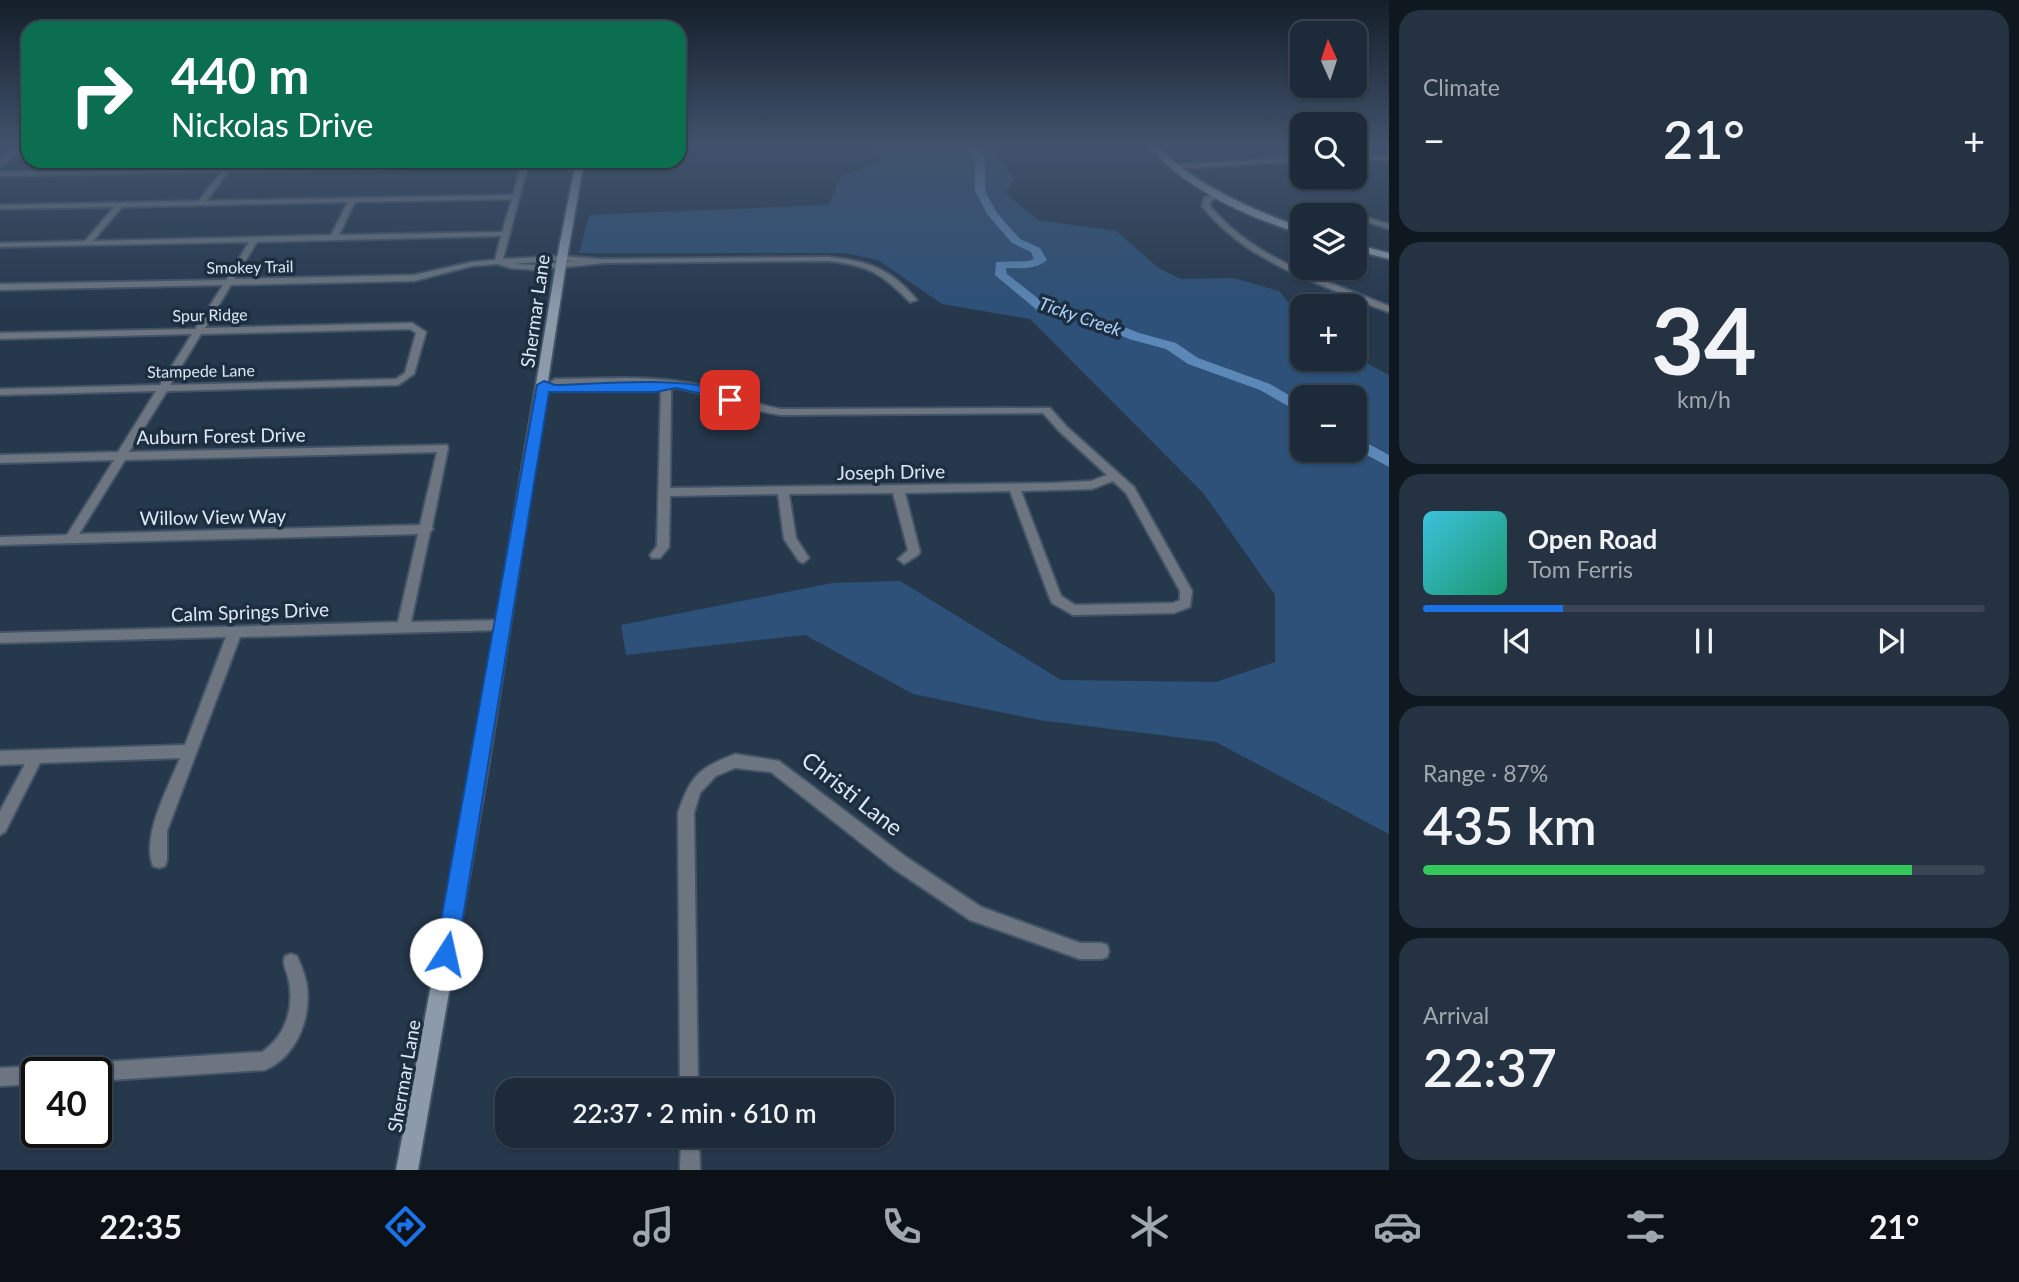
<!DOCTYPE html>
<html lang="en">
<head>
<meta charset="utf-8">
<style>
	:root { --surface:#1c2a39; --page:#253241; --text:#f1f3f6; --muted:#a0a7ae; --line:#3a4653; --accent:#1a73e8 }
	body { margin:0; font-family:Lato,sans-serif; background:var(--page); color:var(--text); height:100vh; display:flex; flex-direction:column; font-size:26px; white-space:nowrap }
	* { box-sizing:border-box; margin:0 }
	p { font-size:23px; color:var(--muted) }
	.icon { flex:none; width:38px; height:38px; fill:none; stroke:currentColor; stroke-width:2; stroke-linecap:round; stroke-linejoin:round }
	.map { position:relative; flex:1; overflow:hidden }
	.panel { display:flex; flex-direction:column; gap:10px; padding:10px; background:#0f171f; width:630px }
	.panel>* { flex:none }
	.guide { position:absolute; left:21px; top:21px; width:665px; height:147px; border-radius:21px; box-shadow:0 2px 5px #0004,0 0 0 2px var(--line); background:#0b6e4f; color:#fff; overflow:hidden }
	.needle { width:46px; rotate:357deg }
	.buttons { position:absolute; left:1290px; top:21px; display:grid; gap:14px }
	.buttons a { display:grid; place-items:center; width:77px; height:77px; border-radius:14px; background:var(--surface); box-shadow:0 2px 5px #0004,0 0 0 2px var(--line); font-size:35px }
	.speed { position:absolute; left:21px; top:1057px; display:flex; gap:14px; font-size:35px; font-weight:700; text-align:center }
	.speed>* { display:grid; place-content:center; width:91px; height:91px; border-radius:50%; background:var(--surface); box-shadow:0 2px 5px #0004,0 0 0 2px var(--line); line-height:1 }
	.speed .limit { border:4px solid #111; border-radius:10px; background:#fff; color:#111 }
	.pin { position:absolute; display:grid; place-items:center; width:60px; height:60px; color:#fff; margin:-30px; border-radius:14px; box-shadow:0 4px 10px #0006 }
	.me { position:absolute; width:77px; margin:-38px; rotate:10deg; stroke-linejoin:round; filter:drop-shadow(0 0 5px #0008) }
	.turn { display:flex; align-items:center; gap:24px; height:147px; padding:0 35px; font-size:32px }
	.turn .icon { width:91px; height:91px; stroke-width:2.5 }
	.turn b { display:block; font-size:49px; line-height:60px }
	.big { font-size:52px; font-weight:600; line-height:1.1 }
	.panel .tile { flex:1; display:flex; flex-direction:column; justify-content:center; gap:10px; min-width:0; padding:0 24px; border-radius:21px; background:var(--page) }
	.panel .dial { align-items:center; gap:0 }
	.dial b { font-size:91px; line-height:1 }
	.song { display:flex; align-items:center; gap:21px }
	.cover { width:84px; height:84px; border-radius:10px; background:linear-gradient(135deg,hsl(190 70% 55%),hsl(160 70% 35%)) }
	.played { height:7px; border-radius:4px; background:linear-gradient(90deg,var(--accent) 25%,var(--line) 25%) }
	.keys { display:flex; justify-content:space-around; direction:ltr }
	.heat { display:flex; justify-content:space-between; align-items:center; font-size:38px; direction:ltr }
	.charge { height:10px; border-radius:5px; background:linear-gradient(90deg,#34c759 87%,var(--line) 0) }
	.trip { position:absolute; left:495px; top:1078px; width:399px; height:70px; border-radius:21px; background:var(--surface); box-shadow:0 2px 5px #0004,0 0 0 2px var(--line); font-weight:600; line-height:70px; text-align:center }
	.tab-bar { display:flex; height:112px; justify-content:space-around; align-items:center; background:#0b1117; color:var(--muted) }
	.tab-bar .icon { width:49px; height:49px }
	.tab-bar .on { color:var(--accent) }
	.tab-bar b { font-size:32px; color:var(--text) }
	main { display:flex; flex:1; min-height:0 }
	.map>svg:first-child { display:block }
	.green { fill:#2d5178; fill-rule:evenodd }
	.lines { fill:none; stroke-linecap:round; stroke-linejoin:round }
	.river { fill:#5c88b8; fill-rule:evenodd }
	.street-casing { stroke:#435467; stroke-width:4 }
	.secondary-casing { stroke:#435467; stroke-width:4 }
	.street { fill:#6d7680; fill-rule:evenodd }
	.secondary { fill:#8c9aa9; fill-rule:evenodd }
	.route { fill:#1a73e8; stroke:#114b97; stroke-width:2 }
	.labels { text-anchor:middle; stroke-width:7; stroke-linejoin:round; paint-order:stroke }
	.far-street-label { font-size:16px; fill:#dde8f5; stroke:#1d2e41 }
	.far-water-label { font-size:18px; font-style:italic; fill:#aed4fe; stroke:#1d2e41 }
	.street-label { font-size:19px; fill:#dde8f5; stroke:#1d2e41 }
	.near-street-label { font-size:23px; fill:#dde8f5; stroke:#1d2e41 }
</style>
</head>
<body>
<main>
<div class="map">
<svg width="1389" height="1170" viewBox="0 0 1389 1170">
	<rect width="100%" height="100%" fill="#26384c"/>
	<path class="green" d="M874,147H993L1014,179L1006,193L1038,220L1116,231L1160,269L1181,279L1234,278L1279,291L1302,319V359L1355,357L1389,375V834L1216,742L1039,720L913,694L805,635L626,655L621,625L832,583L900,581L1061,680L1216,682L1275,662V595L1204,494L1030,319L942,304L878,260L845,253H579L589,215L829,205L841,176L879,162ZM1302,397H1354V450H1302Z"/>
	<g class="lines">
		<g class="river">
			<path d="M964,147H975L985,159V191L997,213L1020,239L1040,248L1047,260C1035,270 1022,268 1006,268L1007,274L1045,304L1092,314L1139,333L1176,343L1198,358L1270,384L1302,403V414L1260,390L1188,364L1166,349L1129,339L1084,320L1037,310L995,275L996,262L1028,261L1034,259L1031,252L1012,243L987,214L975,191V159Z"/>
			<polygon points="1354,436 1389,455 1389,467 1354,448"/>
		</g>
		<defs>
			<g id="street">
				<polygon points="16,147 24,147 0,167 0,161"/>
				<rect x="1354" y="156" width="35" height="4"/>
				<polygon points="1302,157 1302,161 1174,169 1170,167 1174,165"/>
				<path d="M523,161H529L503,259L562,256L601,259L829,257C869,261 891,269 917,300L910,302C881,273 870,266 829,261L604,263L537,270L510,268L498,264L472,266L414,281L231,285L205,328L412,323L426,332L414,374L398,385L167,391L129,452L447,445L448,448L432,527L433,529L430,532L411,622L502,620L507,621L508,625L507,629L502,630L240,637L167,831V860L165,866L159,868L153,866C141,836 169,786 180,758L40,763L5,832L0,835V811L25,764L0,765V751L185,745L226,637L0,643V633L398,622L418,534L0,545V537L67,535L114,460L0,463V455L118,452L156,391L0,395V389L160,385L192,334L0,339V333L195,329L223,285L0,290V284L226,280L249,242L0,247V243L85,241L114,207L0,209V205L199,201L221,172L0,176V172L224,168L228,165L231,167ZM521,166L513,195L206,201L228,172ZM512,199L502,232L339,235L355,202ZM348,202L331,235L93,241L122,207ZM501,236L495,260L472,262L414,275L234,279L257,242ZM562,260L574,261L537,265L513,264ZM410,329L416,333L405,373L396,379L170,385L201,334ZM437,452L420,525L79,534L125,460Z"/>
				<path d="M1213,193L1220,195L1211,201L1210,206C1255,260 1325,280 1389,306V312C1370,306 1352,297 1333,290C1284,270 1236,249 1202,206L1204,198Z"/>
				<polygon points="1361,216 1389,224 1389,229 1361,220"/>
				<path d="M624,378C652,378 680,380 706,387C732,394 755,405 781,409L1050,408L1067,427L1134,487L1192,591L1190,607L1174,613L1073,615L1052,603L1050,599L1010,491L905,493L920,552L918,555L904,564L898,559L908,550L893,493L789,494L796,538L809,558L803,563L799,561L784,539L778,494L670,496L669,547L660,558H652L650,555L657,546L661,386L624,384L557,385L550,389L545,386L555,379ZM671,387C709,392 743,410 781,415L1043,413L1059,431L1107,475L1091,481L1054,483L670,488ZM1113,481L1126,493L1180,591V600L1173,603L1075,605L1061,596L1021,491L1092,489Z"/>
				<path d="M735,754L779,761L906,857L981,907L1080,943H1101L1107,945L1109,951L1107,957L1101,959H1080L970,920L894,869L771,772L735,768L716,776L700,793L694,813L698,1090H680L678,813C691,775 698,769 735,754Z"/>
				<path d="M291,954L297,956C301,966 306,976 307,987C311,1019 296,1057 265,1070L96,1081V1073H60L63,1067L69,1064L262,1052C287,1035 295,1005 288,977C286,969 282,964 285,956Z"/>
				<polygon points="37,1066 44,1068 45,1073 37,1073 37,1084 0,1086 0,1068"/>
				<polygon points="681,1136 699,1136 700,1170 680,1170"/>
			</g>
			<g id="secondary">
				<path d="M1149,147H1158C1199,187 1249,208 1302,228V234C1247,217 1189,191 1149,147Z"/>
				<polygon points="576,161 584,161 567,258 488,769 418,1170 396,1170 472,769 557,258"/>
				<polygon points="1354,244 1389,253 1389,259 1354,250"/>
			</g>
		</defs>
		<use href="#street" class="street-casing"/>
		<use href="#secondary" class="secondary-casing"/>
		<use href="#street" class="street"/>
		<use href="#secondary" class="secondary"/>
	</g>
	<linearGradient id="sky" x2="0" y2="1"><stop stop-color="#151f2a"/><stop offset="0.47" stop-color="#41536c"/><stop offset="1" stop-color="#41536c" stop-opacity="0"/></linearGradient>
	<rect width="1389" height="311" fill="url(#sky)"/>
	<path class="route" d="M544,381L555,385C596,385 709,372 737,400L730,404L708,395L676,388L655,392H549L457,954L454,961L446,965L438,961L435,954L537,385Z"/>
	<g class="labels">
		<g class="far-street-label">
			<text transform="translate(250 267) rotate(-1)" y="6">Smokey Trail</text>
			<text transform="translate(210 315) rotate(-1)" y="6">Spur Ridge</text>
			<text transform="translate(201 371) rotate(-1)" y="6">Stampede Lane</text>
		</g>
		<g class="far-water-label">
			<text transform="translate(1080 317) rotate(19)" y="6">Ticky Creek</text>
		</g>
		<g class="street-label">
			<text transform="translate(535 311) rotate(-82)" y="7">Shermar Lane</text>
			<text transform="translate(221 436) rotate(-1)" y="7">Auburn Forest Drive</text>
			<text transform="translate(891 472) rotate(-1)" y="7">Joseph Drive</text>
			<text transform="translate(213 517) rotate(-1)" y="7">Willow View Way</text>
			<text transform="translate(250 612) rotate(-2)" y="7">Calm Springs Drive</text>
			<text transform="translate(404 1076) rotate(-80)" y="7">Shermar Lane</text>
		</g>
		<g class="near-street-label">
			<text transform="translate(852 794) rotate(38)" y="8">Christi Lane</text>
		</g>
	</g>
</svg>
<div class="buttons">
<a><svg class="needle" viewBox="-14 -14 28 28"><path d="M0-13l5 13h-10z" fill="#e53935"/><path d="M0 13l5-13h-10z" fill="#a0a7ae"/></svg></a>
<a><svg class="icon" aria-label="search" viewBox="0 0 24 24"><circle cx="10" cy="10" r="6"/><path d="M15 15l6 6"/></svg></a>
<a><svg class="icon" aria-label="layers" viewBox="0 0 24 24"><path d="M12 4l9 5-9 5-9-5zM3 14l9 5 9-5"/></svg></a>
<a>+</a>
<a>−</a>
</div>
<div class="speed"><div class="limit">40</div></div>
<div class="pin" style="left:730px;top:400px;background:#d93025"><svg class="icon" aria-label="arrive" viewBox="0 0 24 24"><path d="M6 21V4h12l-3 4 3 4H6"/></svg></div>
<svg class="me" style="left:446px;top:954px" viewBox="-20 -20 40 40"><circle r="19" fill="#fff"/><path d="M0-13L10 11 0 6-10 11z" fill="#1a73e8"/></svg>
<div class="trip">22:37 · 2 min · 610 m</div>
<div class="guide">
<div class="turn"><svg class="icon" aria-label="right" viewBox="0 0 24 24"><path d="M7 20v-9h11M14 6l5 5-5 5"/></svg><div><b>440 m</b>Nickolas Drive</div></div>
</div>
</div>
<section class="panel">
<div class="tile"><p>Climate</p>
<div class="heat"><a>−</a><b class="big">21°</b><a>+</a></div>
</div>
<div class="tile dial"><b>34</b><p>km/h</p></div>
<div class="tile">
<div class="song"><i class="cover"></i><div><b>Open Road</b><p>Tom Ferris</p></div></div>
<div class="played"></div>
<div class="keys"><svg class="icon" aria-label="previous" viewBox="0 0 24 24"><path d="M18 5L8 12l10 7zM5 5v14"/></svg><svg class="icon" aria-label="pause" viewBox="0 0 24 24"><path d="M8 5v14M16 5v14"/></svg><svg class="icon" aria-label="next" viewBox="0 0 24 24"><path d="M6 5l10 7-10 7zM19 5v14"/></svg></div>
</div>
<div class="tile"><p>Range · 87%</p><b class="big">435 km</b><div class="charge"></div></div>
<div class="tile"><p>Arrival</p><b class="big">22:37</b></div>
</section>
</main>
<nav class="tab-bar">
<b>22:35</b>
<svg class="icon on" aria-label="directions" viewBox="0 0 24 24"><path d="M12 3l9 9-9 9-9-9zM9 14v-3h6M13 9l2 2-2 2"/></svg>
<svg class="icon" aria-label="music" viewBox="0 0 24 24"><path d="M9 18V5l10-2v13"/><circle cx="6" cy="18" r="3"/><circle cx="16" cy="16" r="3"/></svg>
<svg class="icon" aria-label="phone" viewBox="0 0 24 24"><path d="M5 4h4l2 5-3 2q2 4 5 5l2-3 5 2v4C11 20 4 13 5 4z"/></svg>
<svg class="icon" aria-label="climate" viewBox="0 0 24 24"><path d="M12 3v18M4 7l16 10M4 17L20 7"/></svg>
<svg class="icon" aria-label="car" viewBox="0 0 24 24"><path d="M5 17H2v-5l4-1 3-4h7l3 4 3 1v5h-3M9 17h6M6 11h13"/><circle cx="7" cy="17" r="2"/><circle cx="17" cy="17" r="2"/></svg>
<svg class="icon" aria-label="filters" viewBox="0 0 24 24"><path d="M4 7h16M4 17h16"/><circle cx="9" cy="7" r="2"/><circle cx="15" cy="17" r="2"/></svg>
<b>21°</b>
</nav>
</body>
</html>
